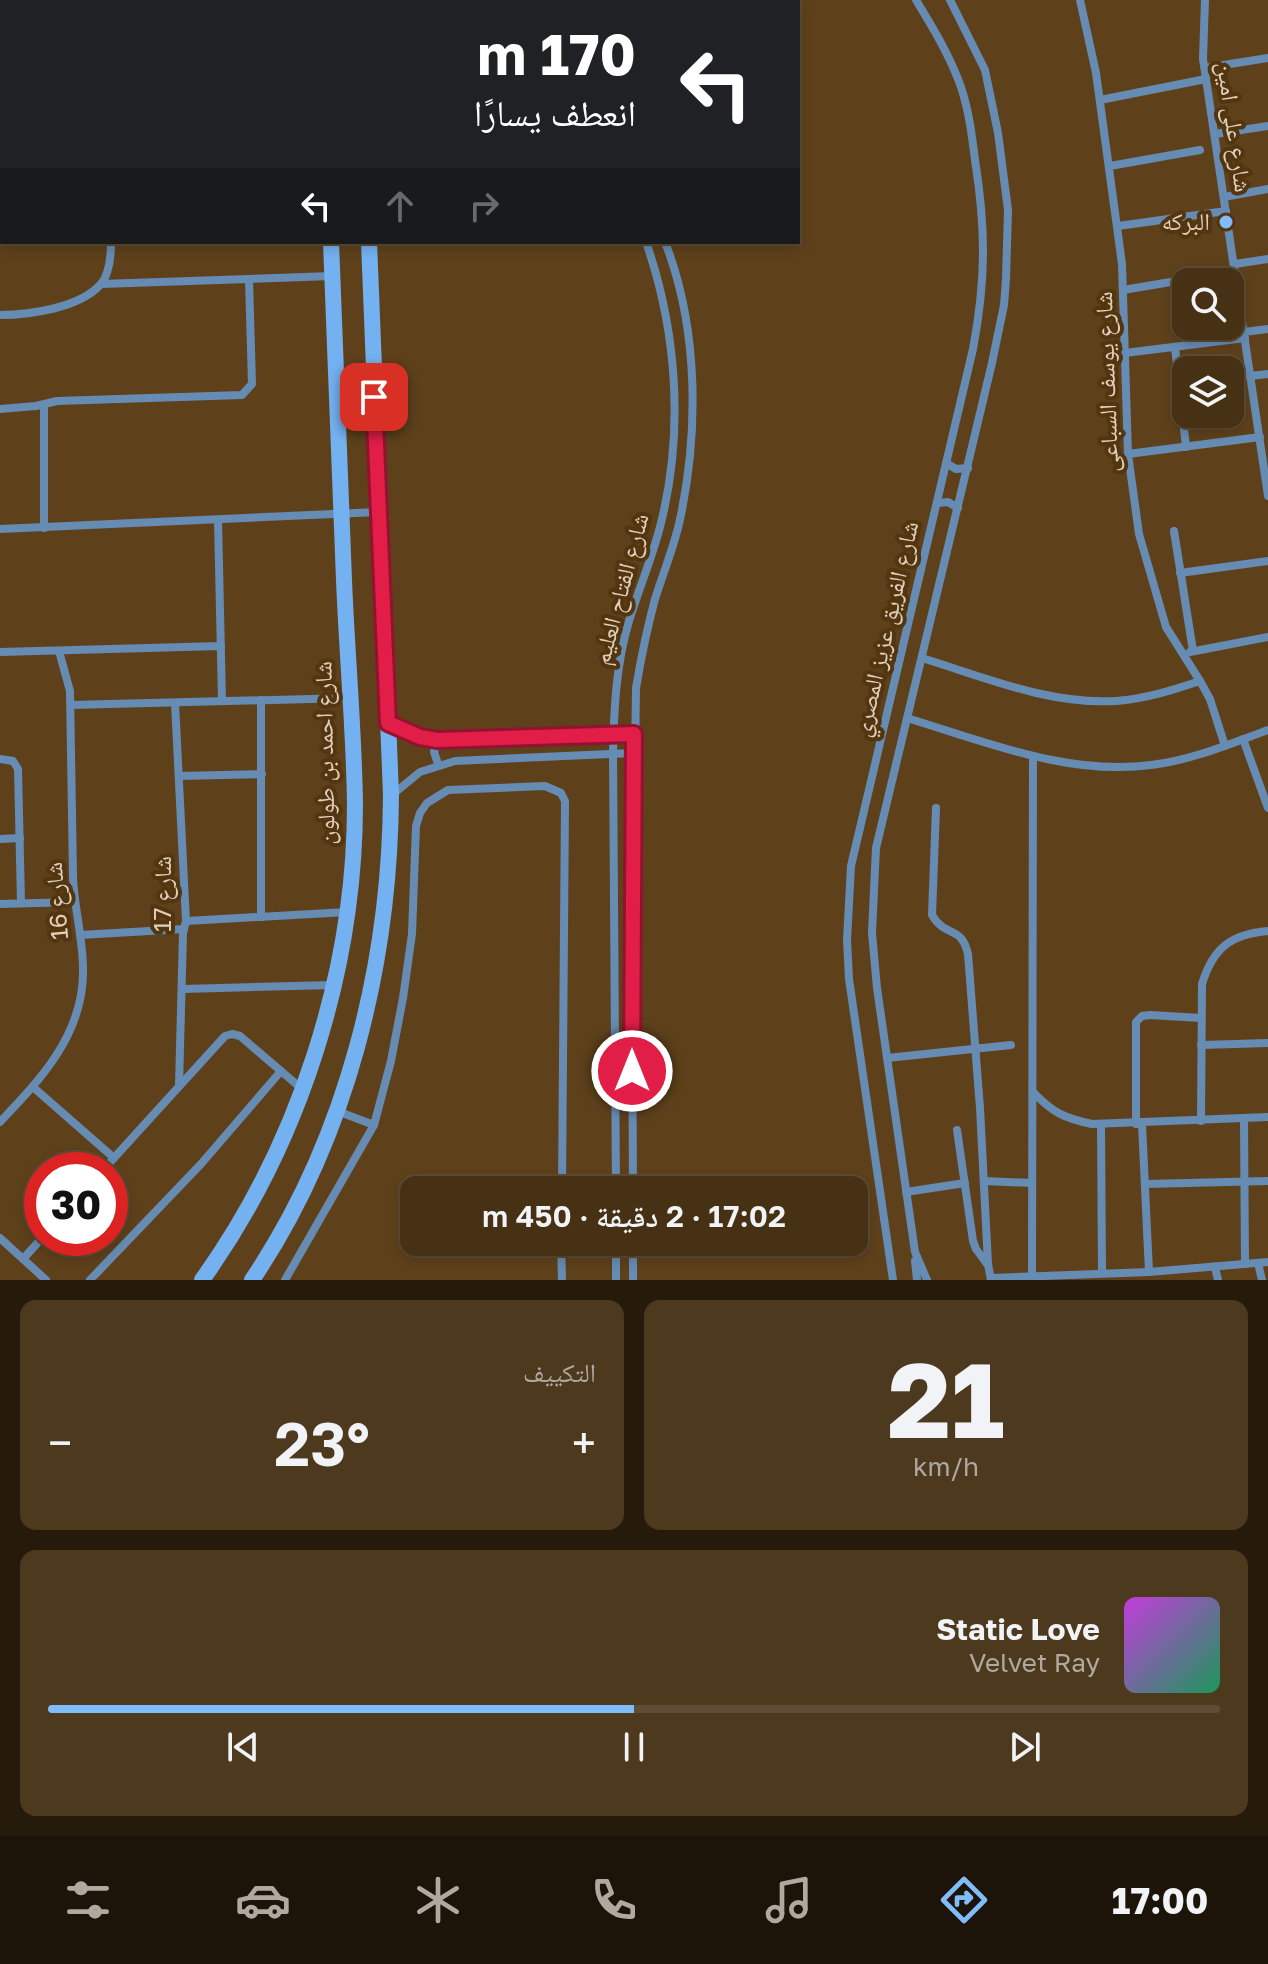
<!DOCTYPE html>
<html lang="ar">
<head>
<meta charset="utf-8">
<style>
	:root { --surface:#463114; --page:#4d391d; --text:#f1f3f6; --muted:#b0a9a0; --line:#5e4c34; --accent:#81bcfa }
	body { margin:0; font-family:"Golos Text","Noto Naskh Arabic",sans-serif; background:var(--page); color:var(--text); direction:rtl; height:100vh; display:flex; flex-direction:column; font-size:30px; white-space:nowrap }
	* { box-sizing:border-box; margin:0 }
	p { font-size:26px; color:var(--muted) }
	.icon { flex:none; width:44px; height:44px; fill:none; stroke:currentColor; stroke-width:2; stroke-linecap:round; stroke-linejoin:round }
	.map { position:relative; height:1280px; overflow:hidden; direction:ltr }
	.sheet { display:flex; flex-direction:column; gap:20px; padding:20px; background:#261b0b; flex:1 }
	.sheet>* { flex:none }
	.guide { position:absolute; left:0px; top:0px; width:800px; height:244px; box-shadow:0 4px 12px #0003,0 0 0 2px var(--line); direction:rtl; background:#202124; color:#fff; overflow:hidden }
	.fabs { position:absolute; left:1172px; top:268px; display:grid; gap:16px }
	.fabs a { display:grid; place-items:center; width:72px; height:72px; border-radius:16px; background:var(--surface); box-shadow:0 4px 12px #0003,0 0 0 2px var(--line); font-size:40px }
	.speed { position:absolute; left:24px; top:1152px; display:flex; gap:16px; font-size:40px; font-weight:700; text-align:center }
	.speed>* { display:grid; place-content:center; width:104px; height:104px; border-radius:50%; background:var(--surface); box-shadow:0 4px 12px #0003,0 0 0 2px var(--line); line-height:1 }
	.speed .limit { border:12px solid #d22; background:#fff; color:#111 }
	.pin { position:absolute; display:grid; place-items:center; width:68px; height:68px; color:#fff; margin:-34px; border-radius:16px; box-shadow:0 4px 12px #0006 }
	.me { position:absolute; width:88px; margin:-44px; rotate:0deg; stroke-linejoin:round; filter:drop-shadow(0 0 6px #0008) }
	.turn { display:flex; align-items:center; gap:28px; height:168px; padding:0 32px; font-size:36px }
	.turn .icon { width:104px; height:104px; stroke-width:2.5 }
	.turn b { display:block; font-size:56px; line-height:68px }
	.lanes { display:flex; align-items:center; height:76px; padding:0 32px; background:#0003; justify-content:center; gap:40px; direction:ltr }
	.lanes .off { opacity:.35 }
	.big { font-size:60px; font-weight:600; line-height:1.1 }
	.sheet .widget { flex:1; display:flex; flex-direction:column; justify-content:center; gap:12px; min-width:0; padding:0 28px; border-radius:16px; background:var(--page) }
	.sheet .dial { align-items:center; gap:0 }
	.dial b { font-size:104px; line-height:1 }
	.song { display:flex; align-items:center; gap:24px }
	.cover { width:96px; height:96px; border-radius:12px; background:linear-gradient(135deg,hsl(290 70% 55%),hsl(150 70% 35%)) }
	.played { height:8px; border-radius:4px; background:linear-gradient(90deg,var(--accent) 50%,var(--line) 50%) }
	.keys { display:flex; justify-content:space-around; direction:ltr }
	.heat { display:flex; justify-content:space-between; align-items:center; font-size:44px; direction:ltr }
	.sheet .tiles { flex:1; display:grid; gap:20px; grid-template-columns:1fr 1fr }
	.widget:last-child { grid-column:span 2 }
	.trip { position:absolute; left:400px; top:1176px; width:468px; height:80px; border-radius:16px; background:var(--surface); box-shadow:0 4px 12px #0003,0 0 0 2px var(--line); font-weight:600; line-height:80px; text-align:center; direction:rtl }
	.dock { display:flex; height:128px; justify-content:space-around; align-items:center; background:#1c1408; color:var(--muted) }
	.dock .icon { width:56px; height:56px }
	.dock .on { color:var(--accent) }
	.dock b { font-size:36px; color:var(--text) }
	.map>svg:first-child { display:block }
	.lines { fill:none; stroke-linecap:round; stroke-linejoin:round }
	.street { stroke:#668cb4; stroke-width:8 }
	.secondary { stroke:#74b1f1; stroke-width:16 }
	.route-casing { stroke:#92132f; stroke-width:20 }
	.route { stroke:#e11d48; stroke-width:14 }
	.poi-dot { fill:#81bcfa; stroke:#53360f; stroke-width:3 }
	.labels { text-anchor:middle; stroke-width:8; stroke-linejoin:round; paint-order:stroke }
	.street-label { font-size:24px; fill:#e0cebb; stroke:#53360f }
	.poi-label { font-size:24px; fill:#e0cebb; stroke:#53360f; text-anchor:end }
</style>
</head>
<body>
<div class="map">
<svg width="1268" height="1280" viewBox="0 0 1268 1280">
	<rect width="100%" height="100%" fill="#5e411b"/>
	<g class="lines">
		<g class="street">
			<polyline points="103,0 116,0"/>
			<polyline points="229,0 229,2"/>
			<polyline points="369,0 372,2"/>
			<polyline points="1080,0 1096,73 1122,264 1128,454 1139,534 1166,627 1200,681 1210,699 1225,746"/>
			<polyline points="1205,0 1203,59 1268,496"/>
			<polyline points="605,2 606,0"/>
			<polyline points="623,2 624,0"/>
			<polyline points="1205,68 1268,58"/>
			<polyline points="0,94 2,94"/>
			<polyline points="1100,100 1206,79"/>
			<polyline points="1215,134 1268,126"/>
			<polyline points="1110,166 1200,150"/>
			<polyline points="1224,197 1268,189"/>
			<polyline points="1118,226 1226,211"/>
			<polyline points="1235,264 1268,259"/>
			<polyline points="101,284 332,276"/>
			<polyline points="1123,290 1218,274"/>
			<path d="M0,315C29,315 80,308 101,284C110,273 111,256 111,242"/>
			<polyline points="1244,332 1268,329"/>
			<polyline points="1175,347 1186,447"/>
			<polyline points="1125,353 1245,338"/>
			<polyline points="1250,376 1268,374"/>
			<polyline points="0,409 36,406 57,401 242,395 252,384 249,279"/>
			<polyline points="1128,454 1260,437"/>
			<polyline points="946,463 956,469 968,468"/>
			<polyline points="937,503 948,502 958,508"/>
			<polyline points="218,520 222,701"/>
			<polyline points="44,528 44,405"/>
			<polyline points="0,529 378,512"/>
			<polyline points="1174,531 1193,651"/>
			<polyline points="1180,573 1268,561"/>
			<polyline points="0,652 221,646"/>
			<polyline points="1190,652 1268,637"/>
			<path d="M922,658C984,677 1049,705 1116,701C1145,699 1173,690 1200,681"/>
			<polyline points="261,700 261,917"/>
			<polyline points="175,703 186,921 183,933 179,1086"/>
			<polyline points="71,705 349,698"/>
			<path d="M907,718C986,742 1068,776 1151,765C1192,760 1230,744 1268,730"/>
			<polyline points="390,724 420,737 437,740 634,734"/>
			<polyline points="1243,739 1268,808"/>
			<polyline points="437,740 434,752 438,764"/>
			<polyline points="0,759 13,761 18,769 21,903"/>
			<polyline points="179,776 262,774"/>
			<polyline points="392,795 420,772 455,761 633,753"/>
			<path d="M936,808L932,915C946,939 961,924 968,954L980,1108L988,1264L991,1280"/>
			<polyline points="0,839 20,838"/>
			<polyline points="0,904 74,902"/>
			<polyline points="186,921 347,912"/>
			<polyline points="80,935 184,929"/>
			<polyline points="183,989 333,985"/>
			<polyline points="1201,1045 1268,1043"/>
			<polyline points="887,1058 1011,1045"/>
			<polyline points="33,1087 114,1158"/>
			<path d="M1033,1092C1053,1113 1064,1118 1092,1124L1268,1117"/>
			<polyline points="337,1111 374,1125"/>
			<polyline points="1244,1119 1245,1264"/>
			<path d="M1201,1121L1202,984C1213,948 1231,934 1268,931"/>
			<path d="M0,1122C40,1080 82,1036 83,974C84,941 74,909 73,876L70,691L59,651"/>
			<polyline points="1101,1124 1102,1273"/>
			<polyline points="1136,1124 1136,1022 1142,1016 1150,1015 1201,1018"/>
			<polyline points="1142,1124 1149,1272"/>
			<polyline points="957,1130 973,1241 976,1249 987,1264"/>
			<polyline points="103,1170 225,1036 232,1034 240,1036 302,1089"/>
			<polyline points="984,1181 1032,1183"/>
			<polyline points="1145,1184 1268,1181"/>
			<path d="M616,1190L613,754C614,709 616,664 629,621C639,588 653,556 661,523C684,431 677,331 646,242"/>
			<path d="M633,1190L632,982L636,688C641,658 647,629 655,599C663,574 673,549 679,524C699,434 699,329 665,242"/>
			<polyline points="906,1192 965,1183"/>
			<polyline points="0,1238 46,1280"/>
			<polyline points="561,1242 562,1280"/>
			<polyline points="616,1242 616,1280"/>
			<polyline points="633,1242 633,1280"/>
			<polyline points="23,1259 42,1238"/>
			<polyline points="915,1261 917,1280"/>
			<polyline points="1258,1263 1262,1280"/>
			<polyline points="1215,1267 1218,1280"/>
			<polyline points="1032,1276 1033,756"/>
			<polyline points="991,1278 1149,1272 1268,1262"/>
			<polyline points="90,1280 201,1164 281,1071"/>
			<polyline points="285,1280 374,1125 391,1061 403,998 412,934 416,826 420,813 427,803 448,790 545,786 561,793 565,801 562,1190"/>
			<path d="M893,1280L849,979L847,940L851,866L973,349C986,280 986,229 975,160C972,136 969,111 961,87C950,56 933,28 916,0"/>
			<polyline points="927,1280 915,1252 877,988 872,933 876,848 992,363 1004,305 1006,279 1008,210 998,133 985,70 950,0"/>
		</g>
		<g class="secondary">
			<polyline points="323,0 323,2"/>
			<polyline points="359,0 359,2"/>
			<path d="M202,1280C299,1145 355,971 355,804C354,730 347,655 344,580C339,468 335,355 331,242"/>
			<path d="M252,1280C347,1139 390,964 391,795L369,242"/>
		</g>
	</g>
	<g class="lines">
		<defs>
			<polyline id="route" points="374,397 388,723 420,737 437,740 634,734 632,1071"/>
		</defs>
		<use href="#route" class="route-casing"/>
		<use href="#route" class="route"/>
	</g>
	<circle class="poi-dot" cx="1226" cy="222" r="8"/>
	<g class="labels">
		<g class="street-label">
			<text transform="translate(1234 127) rotate(82)" y="8">شارع على امين</text>
			<text transform="translate(1107 382) rotate(-92)" y="8">شارع يوسف السباعى</text>
			<text transform="translate(621 589) rotate(-75)" y="8">شارع الفتاح العليم</text>
			<text transform="translate(886 629) rotate(-77)" y="8">شارع الفريق عزيز المصري</text>
			<text transform="translate(325 753) rotate(-91)" y="8">شارع احمد بن طولون</text>
			<text transform="translate(163 894) rotate(-90)" y="8">شارع 17</text>
			<text transform="translate(57 901) rotate(-95)" y="8">شارع 16</text>
		</g>
		<g class="poi-label">
			<text x="1210" y="230">البركه</text>
		</g>
	</g>
</svg>
<div class="fabs">
<a><svg class="icon" aria-label="search" viewBox="0 0 24 24"><circle cx="10" cy="10" r="6"/><path d="M15 15l6 6"/></svg></a>
<a><svg class="icon" aria-label="layers" viewBox="0 0 24 24"><path d="M12 4l9 5-9 5-9-5zM3 14l9 5 9-5"/></svg></a>
</div>
<div class="speed"><div class="limit">30</div></div>
<div class="pin" style="left:374px;top:397px;background:#d93025"><svg class="icon" aria-label="arrive" viewBox="0 0 24 24"><path d="M6 21V4h12l-3 4 3 4H6"/></svg></div>
<svg class="me" style="left:632px;top:1071px" viewBox="-20 -20 40 40"><circle r="17" fill="#e11d48" stroke="#fff" stroke-width="3"/><path d="M0-11L8 9 0 5-8 9z" fill="#fff"/></svg>
<div class="trip">17:02 · 2 دقيقة · 450 m</div>
<div class="guide">
<div class="turn"><svg class="icon" aria-label="left" viewBox="0 0 24 24"><path d="M17 20v-9H6M10 6l-5 5 5 5"/></svg><div><b>170 m</b>انعطف يسارًا</div></div>
<div class="lanes"><svg class="icon" aria-label="left" viewBox="0 0 24 24"><path d="M17 20v-9H6M10 6l-5 5 5 5"/></svg><svg class="icon off" aria-label="ahead" viewBox="0 0 24 24"><path d="M12 20V5M6 11l6-6 6 6"/></svg><svg class="icon off" aria-label="right" viewBox="0 0 24 24"><path d="M7 20v-9h11M14 6l5 5-5 5"/></svg></div>
</div>
</div>
<section class="sheet">
<div class="tiles">
<div class="widget dial"><b>21</b><p>km/h</p></div>
<div class="widget"><p>التكييف</p>
<div class="heat"><a>−</a><b class="big">23°</b><a>+</a></div>
</div>
<div class="widget">
<div class="song"><i class="cover"></i><div><b>Static Love</b><p>Velvet Ray</p></div></div>
<div class="played"></div>
<div class="keys"><svg class="icon" aria-label="previous" viewBox="0 0 24 24"><path d="M18 5L8 12l10 7zM5 5v14"/></svg><svg class="icon" aria-label="pause" viewBox="0 0 24 24"><path d="M8 5v14M16 5v14"/></svg><svg class="icon" aria-label="next" viewBox="0 0 24 24"><path d="M6 5l10 7-10 7zM19 5v14"/></svg></div>
</div>
</div>
</section>
<nav class="dock">
<b>17:00</b>
<svg class="icon on" aria-label="directions" viewBox="0 0 24 24"><path d="M12 3l9 9-9 9-9-9zM9 14v-3h6M13 9l2 2-2 2"/></svg>
<svg class="icon" aria-label="music" viewBox="0 0 24 24"><path d="M9 18V5l10-2v13"/><circle cx="6" cy="18" r="3"/><circle cx="16" cy="16" r="3"/></svg>
<svg class="icon" aria-label="phone" viewBox="0 0 24 24"><path d="M5 4h4l2 5-3 2q2 4 5 5l2-3 5 2v4C11 20 4 13 5 4z"/></svg>
<svg class="icon" aria-label="climate" viewBox="0 0 24 24"><path d="M12 3v18M4 7l16 10M4 17L20 7"/></svg>
<svg class="icon" aria-label="car" viewBox="0 0 24 24"><path d="M5 17H2v-5l4-1 3-4h7l3 4 3 1v5h-3M9 17h6M6 11h13"/><circle cx="7" cy="17" r="2"/><circle cx="17" cy="17" r="2"/></svg>
<svg class="icon" aria-label="filters" viewBox="0 0 24 24"><path d="M4 7h16M4 17h16"/><circle cx="9" cy="7" r="2"/><circle cx="15" cy="17" r="2"/></svg>
</nav>
</body>
</html>
